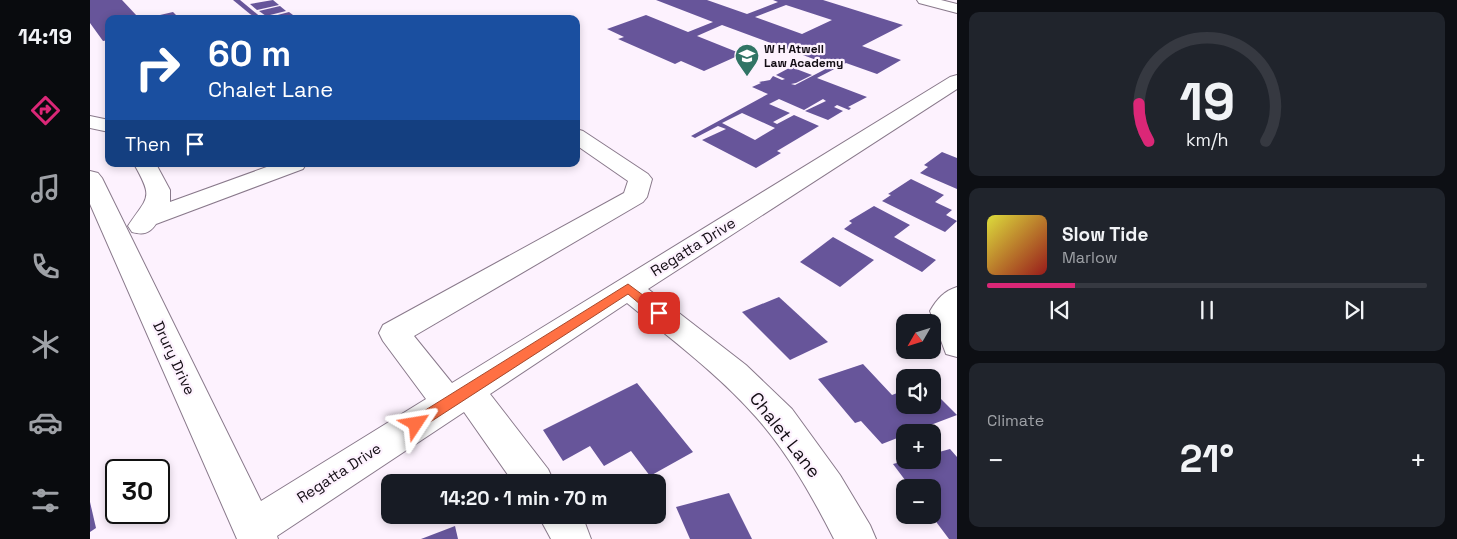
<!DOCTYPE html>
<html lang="en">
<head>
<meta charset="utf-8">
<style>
	:root { --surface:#171b24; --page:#20242c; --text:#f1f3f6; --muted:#9ea1a6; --line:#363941; --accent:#db2777 }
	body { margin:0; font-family:"Space Grotesk",sans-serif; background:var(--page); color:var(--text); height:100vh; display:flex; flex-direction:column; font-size:19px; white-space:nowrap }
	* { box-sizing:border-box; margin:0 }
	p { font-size:16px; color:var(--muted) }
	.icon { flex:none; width:28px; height:28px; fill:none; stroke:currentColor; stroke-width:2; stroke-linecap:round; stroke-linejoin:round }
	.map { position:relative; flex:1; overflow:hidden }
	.details { display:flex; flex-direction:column; gap:12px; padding:12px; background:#0d0f14; width:500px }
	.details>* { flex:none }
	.top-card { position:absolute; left:15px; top:15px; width:475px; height:152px; border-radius:10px; box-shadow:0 2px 8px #0003; background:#1a4fa0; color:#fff; overflow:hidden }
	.needle { width:32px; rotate:231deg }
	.controls { position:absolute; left:806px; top:314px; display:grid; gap:10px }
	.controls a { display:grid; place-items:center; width:45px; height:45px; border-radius:10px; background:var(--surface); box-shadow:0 2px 8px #0003; font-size:25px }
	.speed { position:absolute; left:15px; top:459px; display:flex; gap:10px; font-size:25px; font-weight:700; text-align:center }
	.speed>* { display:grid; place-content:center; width:65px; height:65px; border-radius:50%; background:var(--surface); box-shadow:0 2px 8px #0003; line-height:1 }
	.speed .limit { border:2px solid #111; border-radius:8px; background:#fff; color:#111 }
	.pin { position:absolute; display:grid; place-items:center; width:42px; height:42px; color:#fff; margin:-21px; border-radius:10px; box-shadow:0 2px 8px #0006 }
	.me { position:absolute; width:55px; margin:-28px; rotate:57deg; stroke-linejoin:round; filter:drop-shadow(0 0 4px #0008) }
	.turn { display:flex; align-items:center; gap:18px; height:105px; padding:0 20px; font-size:22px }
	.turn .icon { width:65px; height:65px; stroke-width:2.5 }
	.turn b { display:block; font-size:35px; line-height:42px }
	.then { display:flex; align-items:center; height:48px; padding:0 20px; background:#0003; gap:10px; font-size:19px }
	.big { font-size:38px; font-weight:800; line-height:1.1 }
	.details .tile { flex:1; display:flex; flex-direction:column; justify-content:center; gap:8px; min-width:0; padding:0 18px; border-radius:10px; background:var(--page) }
	.details .dial { align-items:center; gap:0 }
	.dial svg { height:130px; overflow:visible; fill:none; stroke:var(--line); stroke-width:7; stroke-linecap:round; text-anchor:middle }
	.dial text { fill:var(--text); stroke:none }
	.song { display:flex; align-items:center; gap:15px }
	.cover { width:60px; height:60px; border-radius:8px; background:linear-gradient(135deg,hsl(60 70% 55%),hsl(0 70% 35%)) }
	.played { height:5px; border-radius:2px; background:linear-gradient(90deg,var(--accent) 20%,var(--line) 20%) }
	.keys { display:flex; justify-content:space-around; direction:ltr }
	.heat { display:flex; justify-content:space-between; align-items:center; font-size:28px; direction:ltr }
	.trip { position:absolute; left:291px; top:474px; width:285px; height:50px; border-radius:10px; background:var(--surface); box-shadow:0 2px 8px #0003; font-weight:800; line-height:50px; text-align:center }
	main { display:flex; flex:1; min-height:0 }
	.tabs { display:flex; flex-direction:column; width:90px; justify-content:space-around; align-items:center; background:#090b0e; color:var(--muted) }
	.tabs .icon { width:35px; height:35px }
	.tabs .on { color:var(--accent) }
	.tabs b { font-size:22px; color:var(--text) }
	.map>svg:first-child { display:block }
	.building { fill:#67559a; fill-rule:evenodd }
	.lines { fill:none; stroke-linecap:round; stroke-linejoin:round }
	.minor-casing { stroke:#89798b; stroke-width:2 }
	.minor { fill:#fff; fill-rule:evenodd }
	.route { fill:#ff7043; stroke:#a6492c }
	.labels { text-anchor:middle; stroke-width:4.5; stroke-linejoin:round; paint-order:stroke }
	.far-poi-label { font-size:12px; font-weight:bold; fill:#140e15; stroke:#fdf2fe; text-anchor:start }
	.street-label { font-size:15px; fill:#140e15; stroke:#fdf2fe }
	.near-street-label { font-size:18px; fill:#140e15; stroke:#fdf2fe }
</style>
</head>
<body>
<main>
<nav class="tabs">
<b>14:19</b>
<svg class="icon on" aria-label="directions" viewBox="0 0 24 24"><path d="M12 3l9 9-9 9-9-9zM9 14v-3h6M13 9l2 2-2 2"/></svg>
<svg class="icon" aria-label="music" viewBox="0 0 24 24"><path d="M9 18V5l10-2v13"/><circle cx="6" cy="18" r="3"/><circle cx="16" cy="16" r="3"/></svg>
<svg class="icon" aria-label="phone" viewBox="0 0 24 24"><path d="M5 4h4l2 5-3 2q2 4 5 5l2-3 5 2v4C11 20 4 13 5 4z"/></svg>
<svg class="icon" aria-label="climate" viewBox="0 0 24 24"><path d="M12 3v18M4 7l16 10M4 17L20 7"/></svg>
<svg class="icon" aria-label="car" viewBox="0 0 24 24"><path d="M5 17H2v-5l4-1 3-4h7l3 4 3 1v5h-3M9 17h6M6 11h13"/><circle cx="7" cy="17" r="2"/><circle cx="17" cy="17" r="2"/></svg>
<svg class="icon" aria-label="filters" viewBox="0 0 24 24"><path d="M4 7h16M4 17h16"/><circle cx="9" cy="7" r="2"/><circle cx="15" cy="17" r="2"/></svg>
</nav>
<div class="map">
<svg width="867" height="539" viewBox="0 0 867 539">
	<rect width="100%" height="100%" fill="#fdf2fe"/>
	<g class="building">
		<polygon points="0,0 32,0 47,16 49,15 53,19 19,19 19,40 13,41 0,23"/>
		<polygon points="143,0 150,0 173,19 168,19 160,14"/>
		<polygon points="183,0 189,5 167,10 160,4"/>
		<path d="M566,0H617L657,14L688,2L683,0H733L813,25L772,46L811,60L787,74L756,63L727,78L777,97L758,107L761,108L759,110L747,105L744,107L753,111L738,120L715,111L736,101L733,99L714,110L689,99L679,104L700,113L683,122L687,124L704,115L729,126L687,151L691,153L666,168L612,140L636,129L628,126L605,138L601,136L678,94L662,87L671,83L669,82L680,80L683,76L692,80L695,79L686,75L701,67L722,75L706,83L701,84L705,85L751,61L747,59L737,64L632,25L607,36L652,54L614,71L591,61L585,64L528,39L534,37L517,29L556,15L598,32L623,22ZM696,5L742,20L712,34L665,17ZM652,113L685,128L665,140L632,123Z"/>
		<polygon points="190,6 196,11 176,16 169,11"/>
		<polygon points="83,12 90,19 57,19 57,18"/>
		<polygon points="199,12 207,18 176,19 176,18"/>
		<polygon points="852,152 867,158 867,189 830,173 838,167 834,165"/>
		<polygon points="821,179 854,195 845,202 862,210 856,215 867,221 855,232 792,201 801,195 798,194"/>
		<polygon points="784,206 820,225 804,237 846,260 832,272 754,229 762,223 759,221"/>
		<polygon points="743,237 784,260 750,287 710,262"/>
		<polygon points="689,297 738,342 700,360 652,312"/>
		<polygon points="773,364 802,395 815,390 815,405 842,405 842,390 867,415 822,432 815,432 815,435 792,444 771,421 765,423 728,379"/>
		<polygon points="547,383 603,452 560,476 541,451 514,466 500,446 473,461 453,430"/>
		<polygon points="860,449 867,457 867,539 859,539 841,515 842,488 821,488 803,464 818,460 842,460 842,454"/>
		<polygon points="639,493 662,539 600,539 586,507"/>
		<polygon points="0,502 6,528 0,532"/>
		<polygon points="365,526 368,539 331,539"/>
	</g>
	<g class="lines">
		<defs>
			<g id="minor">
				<polygon points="827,0 851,0 867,4 867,13 829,3"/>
				<path d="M867,75V89L558,289L656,365L702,409L750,475L780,525L786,539H744C722,496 698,453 666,417C628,374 581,339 537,303L400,394L458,469L464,482H423L374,412L187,536L188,539H147L0,204V171L8,173L12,178L171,501L336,399L293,341L289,333L293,325L534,193L538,181L486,145V129L493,131L558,174L562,179L557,197L553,202L324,336L362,383L860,77Z"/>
				<polygon points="0,116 19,120 19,132 0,128"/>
				<path d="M44,164H66L80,190V202L185,164H216L213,169L66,224C59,234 53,235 42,232L38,226C58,196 64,199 44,164Z"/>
				<path d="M867,287V357L856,354L840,311C847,299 854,291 867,287Z"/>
				<polygon points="448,515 492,515 501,539 461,539"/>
			</g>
		</defs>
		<use href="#minor" class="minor-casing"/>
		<use href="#minor" class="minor"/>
	</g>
	<polygon class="route" points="538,284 573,310 575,313 573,316 564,316 538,294 331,428 326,430 321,428 319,424 321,419"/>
	<defs>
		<symbol id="school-pin" viewBox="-11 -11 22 30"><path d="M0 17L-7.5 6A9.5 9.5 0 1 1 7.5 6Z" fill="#317465" stroke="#fdf2fe"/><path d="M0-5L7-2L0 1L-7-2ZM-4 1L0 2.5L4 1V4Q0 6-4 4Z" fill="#fff"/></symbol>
	</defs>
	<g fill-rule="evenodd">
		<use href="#school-pin" x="643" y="42" width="28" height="38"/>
	</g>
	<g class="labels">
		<g class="far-poi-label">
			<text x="674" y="53">W H Atwell<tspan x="674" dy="14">Law Academy</tspan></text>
		</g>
		<g class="street-label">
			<text transform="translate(603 247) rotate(-32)" y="5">Regatta Drive</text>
			<text transform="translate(84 358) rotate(65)" y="5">Drury Drive</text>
			<text transform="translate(249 473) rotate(-33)" y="5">Regatta Drive</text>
		</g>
		<g class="near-street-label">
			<text transform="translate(695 435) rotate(52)" y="6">Chalet Lane</text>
		</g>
	</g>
</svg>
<div class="controls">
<a><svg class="needle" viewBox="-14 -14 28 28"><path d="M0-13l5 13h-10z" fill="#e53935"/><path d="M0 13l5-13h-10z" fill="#9ea1a6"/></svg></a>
<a><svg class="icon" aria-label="sound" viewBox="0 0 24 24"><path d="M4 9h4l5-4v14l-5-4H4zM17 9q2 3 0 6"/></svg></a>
<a>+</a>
<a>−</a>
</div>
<div class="speed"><div class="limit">30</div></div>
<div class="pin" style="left:569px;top:313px;background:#d93025"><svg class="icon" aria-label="arrive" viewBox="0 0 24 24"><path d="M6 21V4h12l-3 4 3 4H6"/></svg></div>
<svg class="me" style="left:326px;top:424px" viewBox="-20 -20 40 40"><path d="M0-17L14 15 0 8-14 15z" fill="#ff7043" stroke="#fff" stroke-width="4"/></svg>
<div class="trip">14:20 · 1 min · 70 m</div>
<div class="top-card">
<div class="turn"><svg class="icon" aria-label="right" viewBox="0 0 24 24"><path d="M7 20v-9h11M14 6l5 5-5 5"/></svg><div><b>60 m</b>Chalet Lane</div></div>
<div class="then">Then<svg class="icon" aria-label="arrive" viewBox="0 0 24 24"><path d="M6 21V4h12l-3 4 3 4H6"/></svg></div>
</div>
</div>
<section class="details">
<div class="tile dial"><svg viewBox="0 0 100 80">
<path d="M14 69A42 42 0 1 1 86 69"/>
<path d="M14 69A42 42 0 0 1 8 46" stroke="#db2777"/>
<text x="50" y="56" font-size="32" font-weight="700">19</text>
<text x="50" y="72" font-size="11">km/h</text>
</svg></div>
<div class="tile">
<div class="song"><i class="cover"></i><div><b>Slow Tide</b><p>Marlow</p></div></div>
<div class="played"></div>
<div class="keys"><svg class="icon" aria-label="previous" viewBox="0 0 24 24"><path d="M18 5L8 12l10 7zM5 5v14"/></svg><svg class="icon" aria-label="pause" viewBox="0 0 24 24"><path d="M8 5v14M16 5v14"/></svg><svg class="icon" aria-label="next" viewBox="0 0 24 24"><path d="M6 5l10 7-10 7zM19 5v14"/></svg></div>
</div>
<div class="tile"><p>Climate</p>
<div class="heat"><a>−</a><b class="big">21°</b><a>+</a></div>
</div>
</section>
</main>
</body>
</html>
